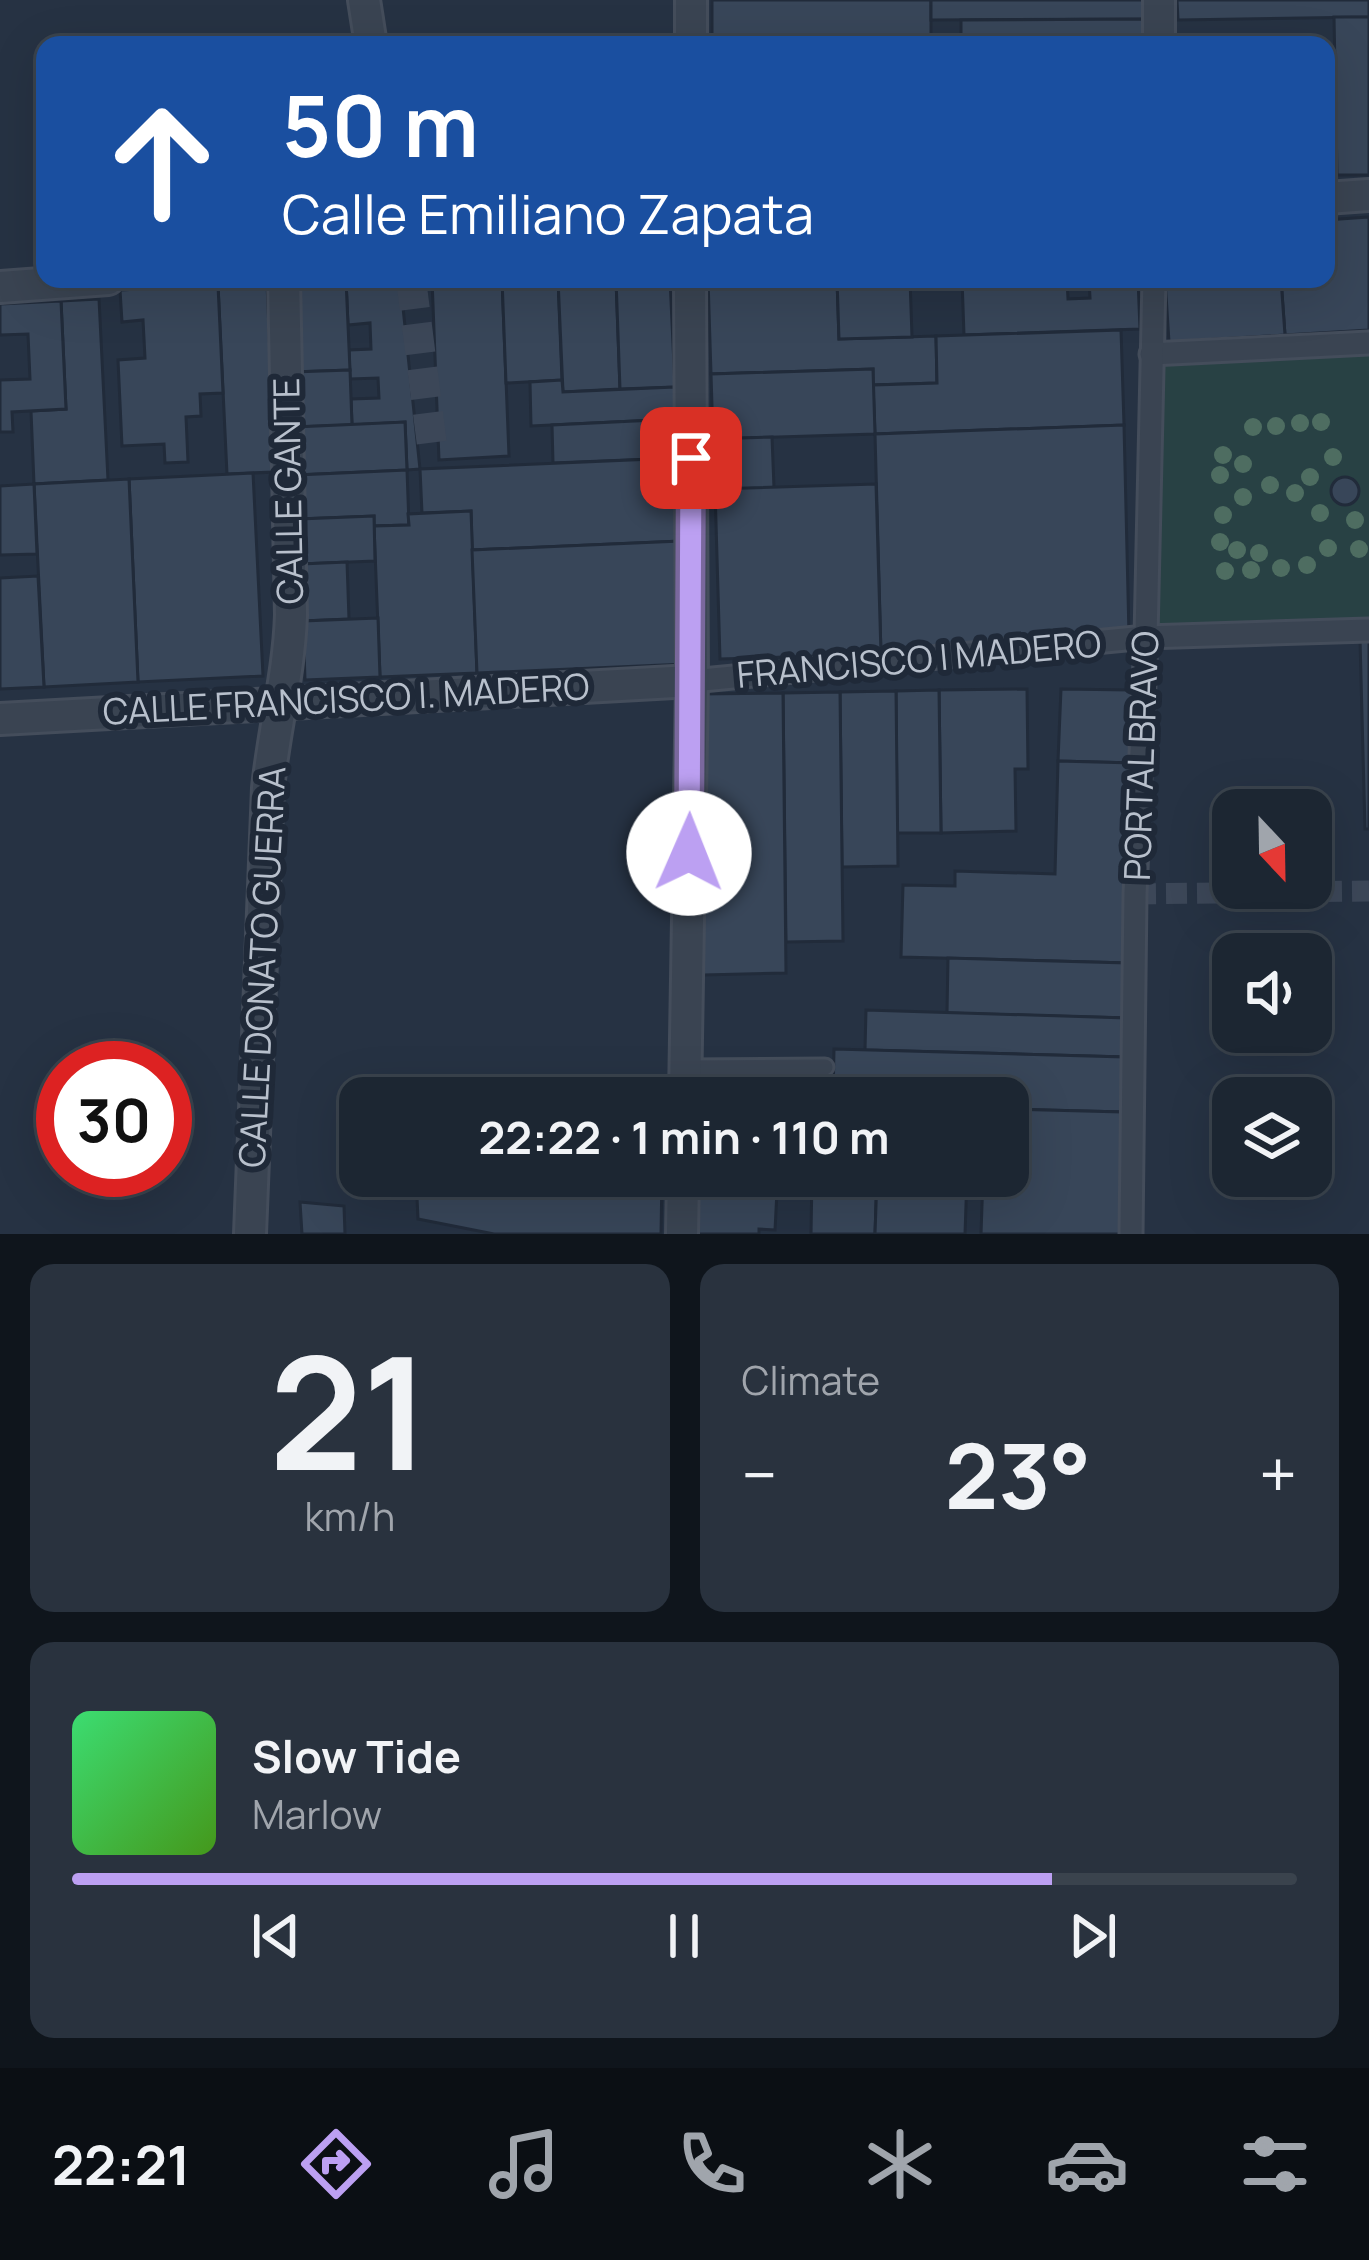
<!DOCTYPE html>
<html lang="en">
<head>
<meta charset="utf-8">
<style>
	:root { --surface:#1c2632; --page:#29323e; --text:#f1f3f6; --muted:#a0a5ac; --line:#3a434d; --accent:#bca0f2 }
	body { margin:0; font-family:Manrope,sans-serif; background:var(--page); color:var(--text); height:100vh; display:flex; flex-direction:column; font-size:45px; white-space:nowrap }
	* { box-sizing:border-box; margin:0 }
	p { font-size:39px; color:var(--muted) }
	.icon { flex:none; width:66px; height:66px; fill:none; stroke:currentColor; stroke-width:2; stroke-linecap:round; stroke-linejoin:round }
	.map { position:relative; height:1234px; overflow:hidden }
	.drawer { display:flex; flex-direction:column; gap:30px; padding:30px; background:#0f151c; flex:1 }
	.drawer>* { flex:none }
	.top-card { position:absolute; left:36px; top:36px; width:1299px; height:252px; border-radius:24px; box-shadow:0 12px 48px #0002,0 0 0 3px var(--line); background:#1a4fa0; color:#fff; overflow:hidden }
	.needle { width:78px; rotate:158deg }
	.buttons { position:absolute; left:1212px; top:789px; display:grid; gap:24px }
	.buttons a { display:grid; place-items:center; width:120px; height:120px; border-radius:24px; background:var(--surface); box-shadow:0 12px 48px #0002,0 0 0 3px var(--line); font-size:60px }
	.speed { position:absolute; left:36px; top:1041px; display:flex; gap:24px; font-size:60px; font-weight:700; text-align:center }
	.speed>* { display:grid; place-content:center; width:156px; height:156px; border-radius:50%; background:var(--surface); box-shadow:0 12px 48px #0002,0 0 0 3px var(--line); line-height:1 }
	.speed .limit { border:18px solid #d22; background:#fff; color:#111 }
	.pin { position:absolute; display:grid; place-items:center; width:102px; height:102px; color:#fff; margin:-51px; border-radius:24px; box-shadow:0 6px 18px #0006 }
	.me { position:absolute; width:132px; margin:-66px; rotate:1deg; stroke-linejoin:round; filter:drop-shadow(0 0 9px #0008) }
	.turn { display:flex; align-items:center; gap:42px; height:252px; padding:0 48px; font-size:54px }
	.turn .icon { width:156px; height:156px; stroke-width:2.5 }
	.turn b { display:block; font-size:84px; line-height:102px }
	.big { font-size:90px; font-weight:700; line-height:1.1 }
	.drawer .card { flex:1; display:flex; flex-direction:column; justify-content:center; gap:18px; min-width:0; padding:0 42px; border-radius:24px; background:var(--page) }
	.drawer .dial { align-items:center; gap:0 }
	.dial b { font-size:156px; line-height:1 }
	.song { display:flex; align-items:center; gap:36px }
	.cover { width:144px; height:144px; border-radius:18px; background:linear-gradient(135deg,hsl(140 70% 55%),hsl(100 70% 35%)) }
	.played { height:12px; border-radius:6px; background:linear-gradient(90deg,var(--accent) 80%,var(--line) 80%) }
	.keys { display:flex; justify-content:space-around; direction:ltr }
	.heat { display:flex; justify-content:space-between; align-items:center; font-size:66px; direction:ltr }
	.drawer .tiles { flex:1; display:grid; gap:30px; grid-template-columns:1fr 1fr }
	.card:last-child { grid-column:span 2 }
	.trip { position:absolute; left:339px; top:1077px; width:690px; height:120px; border-radius:24px; background:var(--surface); box-shadow:0 12px 48px #0002,0 0 0 3px var(--line); font-weight:700; line-height:120px; text-align:center }
	.tab-bar { display:flex; height:192px; justify-content:space-around; align-items:center; background:#0b0f14; color:var(--muted) }
	.tab-bar .icon { width:84px; height:84px }
	.tab-bar .on { color:var(--accent) }
	.tab-bar b { font-size:54px; color:var(--text) }
	.map>svg:first-child { display:block }
	.green { fill:#284144 }
	.building { fill:#384659; stroke:#212b3a; stroke-width:3 }
	.lines { fill:none; stroke-linecap:round; stroke-linejoin:round }
	.pedestrian-tunnel { stroke:#3c4758; stroke-width:21; stroke-dasharray:21 10; stroke-linecap:butt }
	.minor-tunnel { stroke:#3c4758; stroke-width:30; stroke-dasharray:30 15; stroke-linecap:butt }
	.service-casing { stroke:#444d5b; stroke-width:21 }
	.pedestrian-casing { stroke:#444d5b; stroke-width:27 }
	.minor-casing { stroke:#444d5b; stroke-width:36 }
	.service { stroke:#3a4452; stroke-width:15 }
	.pedestrian { stroke:#3a4452; stroke-width:21 }
	.minor { stroke:#3a4452; stroke-width:30 }
	.tree { fill:#4e6d61 }
	.route-casing { stroke:#7a689d; stroke-width:30 }
	.route { stroke:#bca0f2; stroke-width:21 }
	.labels { text-anchor:middle; stroke-width:12; stroke-linejoin:round; paint-order:stroke }
	.street-label { font-size:36px; fill:#b8c0cc; stroke:#1f2938 }
</style>
</head>
<body>
<div class="map">
<svg width="1369" height="1234" viewBox="0 0 1369 1234">
	<rect width="100%" height="100%" fill="#263243"/>
	<polygon class="green" points="1369,355 1369,619 1157,628 1160,365"/>
	<g class="building">
		<rect x="712" y="0" width="219" height="45"/>
		<polygon points="931,0 1147,0 1147,19 931,20"/>
		<polygon points="1177,0 1369,0 1369,17 1178,20"/>
		<polygon points="1334,17 1369,17 1369,175 1337,175"/>
		<polygon points="1147,19 1148,45 961,45 961,20"/>
		<polygon points="1369,217 1369,330 1285,335 1281,279 1326,279 1326,220"/>
		<polygon points="400,279 420,469 407,470 405,422 352,425 351,399 379,398 378,378 350,379 349,350 371,349 370,323 348,325 346,280"/>
		<polygon points="432,279 502,279 509,456 439,460"/>
		<polygon points="502,279 558,279 562,380 506,383"/>
		<polygon points="558,279 616,279 620,389 563,392"/>
		<polygon points="616,279 670,279 675,387 620,389"/>
		<polygon points="708,279 837,279 839,339 936,336 937,383 873,385 873,369 711,374"/>
		<polygon points="837,279 910,279 912,337 839,339"/>
		<polygon points="962,279 1067,279 1068,299 1090,298 1089,279 1138,279 1140,329 964,335"/>
		<polygon points="1165,279 1281,279 1285,335 1169,342"/>
		<polygon points="346,280 350,370 293,372 289,282"/>
		<polygon points="267,283 275,472 227,474 218,285"/>
		<polygon points="218,285 223,393 200,394 201,416 186,417 188,462 165,463 164,444 122,446 118,360 145,358 143,320 122,322 120,290"/>
		<polygon points="99,299 108,480 34,484 31,411 66,409 61,301"/>
		<polygon points="61,301 66,409 12,412 13,432 0,432 0,380 30,379 28,334 0,335 0,304"/>
		<polygon points="1121,330 1124,425 875,434 873,385 937,383 936,336"/>
		<polygon points="873,369 875,434 713,439 711,374"/>
		<polygon points="350,370 352,425 295,427 293,372"/>
		<polygon points="562,380 563,392 675,387 676,419 531,426 530,382"/>
		<polygon points="676,419 677,458 553,463 552,425"/>
		<polygon points="405,422 407,470 297,475 295,427"/>
		<polygon points="1124,425 1129,635 881,654 875,434"/>
		<polygon points="772,437 774,488 715,489 713,439"/>
		<polygon points="677,458 681,541 472,550 471,511 422,513 420,469"/>
		<polygon points="407,470 409,525 374,526 374,516 299,519 297,475"/>
		<polygon points="253,473 263,676 138,682 129,479"/>
		<circle cx="1345" cy="491" r="14"/>
		<polygon points="129,479 138,682 44,687 34,484"/>
		<polygon points="34,484 37,554 0,555 0,486"/>
		<polygon points="876,484 881,654 720,659 715,489"/>
		<polygon points="471,511 477,673 380,677 374,526 409,525 408,514"/>
		<polygon points="374,516 375,561 301,564 299,519"/>
		<polygon points="681,541 686,664 477,673 472,550"/>
		<polygon points="347,562 349,619 303,621 301,564"/>
		<polygon points="38,576 44,687 0,689 0,578"/>
		<polygon points="378,618 380,677 305,680 303,621"/>
		<polygon points="1369,638 1369,829 1365,829 1360,639"/>
		<polygon points="1027,689 1028,769 1015,769 1016,831 941,833 939,690"/>
		<polygon points="1061,689 1131,690 1136,702 1134,763 1058,761"/>
		<polygon points="939,690 941,833 897,833 896,691"/>
		<polygon points="896,691 898,866 842,867 840,692"/>
		<polygon points="840,692 843,941 786,942 783,693"/>
		<polygon points="783,693 786,973 703,975 699,694"/>
		<polygon points="1058,761 1134,763 1128,963 901,957 903,885 955,886 955,871 1055,874"/>
		<polygon points="948,958 1128,963 1127,1018 947,1013"/>
		<polygon points="866,1010 1127,1018 1125,1057 865,1050"/>
		<polygon points="834,1049 1125,1057 1123,1112 1008,1109 1008,1098 833,1098"/>
		<polygon points="691,1077 795,1079 794,1098 691,1098"/>
		<polygon points="1008,1109 1123,1112 1120,1234 981,1234 983,1176 1008,1176"/>
		<polygon points="416,1176 662,1176 661,1234 494,1234 418,1219"/>
		<polygon points="688,1176 748,1176 748,1191 688,1189"/>
		<polygon points="748,1176 799,1176 799,1191 777,1191 775,1230 759,1229 759,1234 687,1234 688,1189 748,1191"/>
		<polygon points="812,1176 877,1176 875,1234 811,1234"/>
		<polygon points="877,1176 967,1176 965,1234 875,1234"/>
		<polygon points="300,1202 344,1206 345,1234 302,1234"/>
	</g>
	<g class="lines">
		<polyline class="pedestrian-tunnel" points="1135,894 1369,891"/>
		<polyline class="minor-tunnel" points="411,279 432,445"/>
		<defs>
			<polyline id="service" points="685,1068 825,1067"/>
			<g id="pedestrian">
				<polyline points="1151,354 1369,343"/>
				<polyline points="692,681 1146,637 1369,630"/>
				<polyline points="1131,1234 1135,894 1146,637 1154,279"/>
			</g>
			<g id="minor">
				<polyline points="364,0 371,45"/>
				<polyline points="691,45 691,0"/>
				<polyline points="1159,45 1159,0"/>
				<polyline points="1326,198 1369,195"/>
				<polyline points="0,287 108,279"/>
				<polyline points="0,719 692,681"/>
				<polyline points="685,1098 692,681 690,279"/>
				<path d="M250,1234L268,788C274,729 289,674 291,615L284,279"/>
				<polyline points="682,1234 683,1176"/>
			</g>
		</defs>
		<use href="#service" class="service-casing"/>
		<use href="#pedestrian" class="pedestrian-casing"/>
		<use href="#minor" class="minor-casing"/>
		<use href="#service" class="service"/>
		<use href="#pedestrian" class="pedestrian"/>
		<use href="#minor" class="minor"/>
	</g>
	<g class="tree">
		<circle cx="1321" cy="422" r="9"/>
		<circle cx="1300" cy="423" r="9"/>
		<circle cx="1276" cy="426" r="9"/>
		<circle cx="1253" cy="427" r="9"/>
		<circle cx="1223" cy="455" r="9"/>
		<circle cx="1333" cy="457" r="9"/>
		<circle cx="1243" cy="464" r="9"/>
		<circle cx="1220" cy="475" r="9"/>
		<circle cx="1310" cy="477" r="9"/>
		<circle cx="1270" cy="485" r="9"/>
		<circle cx="1295" cy="493" r="9"/>
		<circle cx="1243" cy="497" r="9"/>
		<circle cx="1320" cy="513" r="9"/>
		<circle cx="1223" cy="515" r="9"/>
		<circle cx="1355" cy="520" r="9"/>
		<circle cx="1220" cy="542" r="9"/>
		<circle cx="1328" cy="548" r="9"/>
		<circle cx="1359" cy="549" r="9"/>
		<circle cx="1237" cy="550" r="9"/>
		<circle cx="1259" cy="553" r="9"/>
		<circle cx="1307" cy="565" r="9"/>
		<circle cx="1281" cy="568" r="9"/>
		<circle cx="1251" cy="570" r="9"/>
		<circle cx="1225" cy="571" r="9"/>
	</g>
	<g class="lines">
		<defs>
			<polyline id="route" points="689,853 691,458"/>
		</defs>
		<use href="#route" class="route-casing"/>
		<use href="#route" class="route"/>
	</g>
	<g class="labels">
		<g class="street-label">
			<text transform="translate(288 491) rotate(-91)" y="13">CALLE GANTE</text>
			<text transform="translate(919 659) rotate(-5)" y="13">FRANCISCO I MADERO</text>
			<text transform="translate(346 699) rotate(-3)" y="13">CALLE FRANCISCO I. MADERO</text>
			<text transform="translate(1141 756) rotate(-88)" y="13">PORTAL BRAVO</text>
			<text transform="translate(262 967) rotate(-87)" y="13">CALLE DONATO GUERRA</text>
		</g>
	</g>
</svg>
<div class="buttons">
<a><svg class="needle" viewBox="-14 -14 28 28"><path d="M0-13l5 13h-10z" fill="#e53935"/><path d="M0 13l5-13h-10z" fill="#a0a5ac"/></svg></a>
<a><svg class="icon" aria-label="sound" viewBox="0 0 24 24"><path d="M4 9h4l5-4v14l-5-4H4zM17 9q2 3 0 6"/></svg></a>
<a><svg class="icon" aria-label="layers" viewBox="0 0 24 24"><path d="M12 4l9 5-9 5-9-5zM3 14l9 5 9-5"/></svg></a>
</div>
<div class="speed"><div class="limit">30</div></div>
<div class="pin" style="left:691px;top:458px;background:#d93025"><svg class="icon" aria-label="arrive" viewBox="0 0 24 24"><path d="M6 21V4h12l-3 4 3 4H6"/></svg></div>
<svg class="me" style="left:689px;top:853px" viewBox="-20 -20 40 40"><circle r="19" fill="#fff"/><path d="M0-13L10 11 0 6-10 11z" fill="#bca0f2"/></svg>
<div class="trip">22:22 · 1 min · 110 m</div>
<div class="top-card">
<div class="turn"><svg class="icon" aria-label="ahead" viewBox="0 0 24 24"><path d="M12 20V5M6 11l6-6 6 6"/></svg><div><b>50 m</b>Calle Emiliano Zapata</div></div>
</div>
</div>
<section class="drawer">
<div class="tiles">
<div class="card dial"><b>21</b><p>km/h</p></div>
<div class="card"><p>Climate</p>
<div class="heat"><a>−</a><b class="big">23°</b><a>+</a></div>
</div>
<div class="card">
<div class="song"><i class="cover"></i><div><b>Slow Tide</b><p>Marlow</p></div></div>
<div class="played"></div>
<div class="keys"><svg class="icon" aria-label="previous" viewBox="0 0 24 24"><path d="M18 5L8 12l10 7zM5 5v14"/></svg><svg class="icon" aria-label="pause" viewBox="0 0 24 24"><path d="M8 5v14M16 5v14"/></svg><svg class="icon" aria-label="next" viewBox="0 0 24 24"><path d="M6 5l10 7-10 7zM19 5v14"/></svg></div>
</div>
</div>
</section>
<nav class="tab-bar">
<b>22:21</b>
<svg class="icon on" aria-label="directions" viewBox="0 0 24 24"><path d="M12 3l9 9-9 9-9-9zM9 14v-3h6M13 9l2 2-2 2"/></svg>
<svg class="icon" aria-label="music" viewBox="0 0 24 24"><path d="M9 18V5l10-2v13"/><circle cx="6" cy="18" r="3"/><circle cx="16" cy="16" r="3"/></svg>
<svg class="icon" aria-label="phone" viewBox="0 0 24 24"><path d="M5 4h4l2 5-3 2q2 4 5 5l2-3 5 2v4C11 20 4 13 5 4z"/></svg>
<svg class="icon" aria-label="climate" viewBox="0 0 24 24"><path d="M12 3v18M4 7l16 10M4 17L20 7"/></svg>
<svg class="icon" aria-label="car" viewBox="0 0 24 24"><path d="M5 17H2v-5l4-1 3-4h7l3 4 3 1v5h-3M9 17h6M6 11h13"/><circle cx="7" cy="17" r="2"/><circle cx="17" cy="17" r="2"/></svg>
<svg class="icon" aria-label="filters" viewBox="0 0 24 24"><path d="M4 7h16M4 17h16"/><circle cx="9" cy="7" r="2"/><circle cx="15" cy="17" r="2"/></svg>
</nav>
</body>
</html>
